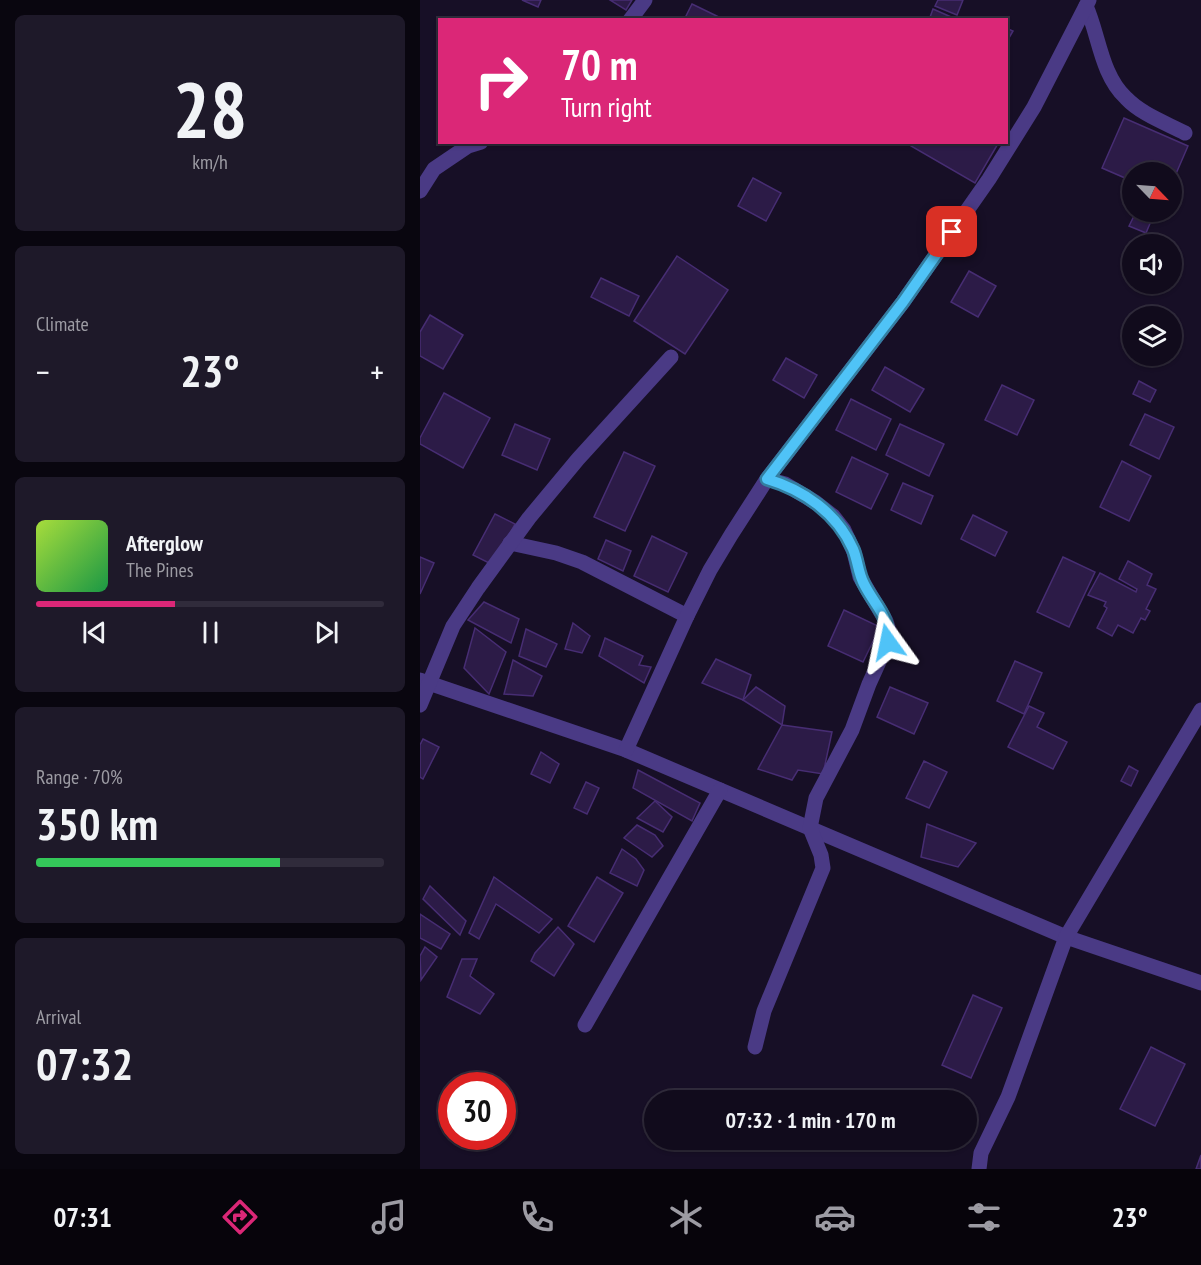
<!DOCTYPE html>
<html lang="en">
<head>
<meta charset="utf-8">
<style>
	:root { --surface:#110b1c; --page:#1e1929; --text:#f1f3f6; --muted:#9c9ba3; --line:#302b3b; --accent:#db2777 }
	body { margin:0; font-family:"PT Sans Narrow",sans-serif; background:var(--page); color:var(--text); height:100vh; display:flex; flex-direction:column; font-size:22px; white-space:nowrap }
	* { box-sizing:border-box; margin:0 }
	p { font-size:20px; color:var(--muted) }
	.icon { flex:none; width:33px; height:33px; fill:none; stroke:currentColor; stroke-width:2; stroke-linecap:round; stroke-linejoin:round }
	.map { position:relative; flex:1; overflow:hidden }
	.drawer { display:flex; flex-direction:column; gap:15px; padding:15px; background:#09060f; width:420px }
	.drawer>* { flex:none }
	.banner { position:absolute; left:18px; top:18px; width:570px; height:126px; border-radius:0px; box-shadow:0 2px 4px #0004,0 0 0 2px var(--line); background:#db2777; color:#fff; overflow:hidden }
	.needle { width:39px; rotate:115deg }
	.fabs { position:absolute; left:702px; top:162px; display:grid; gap:12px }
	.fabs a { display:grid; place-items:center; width:60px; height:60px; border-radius:50%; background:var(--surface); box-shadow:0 2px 4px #0004,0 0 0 2px var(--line); font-size:30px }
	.speed { position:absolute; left:18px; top:1072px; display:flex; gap:12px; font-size:30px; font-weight:700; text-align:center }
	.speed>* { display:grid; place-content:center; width:78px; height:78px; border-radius:50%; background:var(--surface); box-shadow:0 2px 4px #0004,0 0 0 2px var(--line); line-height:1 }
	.speed .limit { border:9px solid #d22; background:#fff; color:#111 }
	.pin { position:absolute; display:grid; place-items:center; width:51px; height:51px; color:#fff; margin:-26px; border-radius:12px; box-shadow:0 3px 9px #0006 }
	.me { position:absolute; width:66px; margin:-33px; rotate:348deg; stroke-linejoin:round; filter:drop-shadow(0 0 4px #0008) }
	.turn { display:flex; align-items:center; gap:21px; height:126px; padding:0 24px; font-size:27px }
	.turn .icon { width:78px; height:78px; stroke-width:2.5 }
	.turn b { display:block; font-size:42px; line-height:51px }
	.big { font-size:45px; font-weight:700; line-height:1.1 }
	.drawer .tile { flex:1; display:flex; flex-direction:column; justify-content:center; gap:9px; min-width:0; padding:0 21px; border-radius:9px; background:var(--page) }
	.drawer .dial { align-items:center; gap:0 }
	.dial b { font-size:78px; line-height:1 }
	.song { display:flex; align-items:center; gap:18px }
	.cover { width:72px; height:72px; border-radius:9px; background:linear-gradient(135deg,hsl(80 70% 55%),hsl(140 70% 35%)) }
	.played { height:6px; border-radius:3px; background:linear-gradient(90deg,var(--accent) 40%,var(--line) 40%) }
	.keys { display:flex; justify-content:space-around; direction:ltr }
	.heat { display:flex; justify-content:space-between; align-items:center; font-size:33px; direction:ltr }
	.charge { height:9px; border-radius:4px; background:linear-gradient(90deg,#34c759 70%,var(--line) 0) }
	.trip { position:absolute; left:224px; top:1090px; width:333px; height:60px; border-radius:30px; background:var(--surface); box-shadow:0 2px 4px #0004,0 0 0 2px var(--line); font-weight:700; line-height:60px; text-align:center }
	.menu { display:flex; height:96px; justify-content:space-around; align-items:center; background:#07040b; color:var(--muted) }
	.menu .icon { width:42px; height:42px }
	.menu .on { color:var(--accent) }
	.menu b { font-size:27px; color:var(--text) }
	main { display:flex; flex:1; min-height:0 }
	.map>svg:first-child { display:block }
	.building { fill:#2c1b47; stroke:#472d73; stroke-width:1.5 }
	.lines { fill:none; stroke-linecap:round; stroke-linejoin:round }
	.minor { stroke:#4a3a85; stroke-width:15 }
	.route-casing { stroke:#337fa1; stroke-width:15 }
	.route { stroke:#4fc3f7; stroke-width:10 }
</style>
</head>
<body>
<main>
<section class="drawer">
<div class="tile dial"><b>28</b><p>km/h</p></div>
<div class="tile"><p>Climate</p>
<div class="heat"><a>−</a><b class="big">23°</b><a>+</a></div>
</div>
<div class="tile">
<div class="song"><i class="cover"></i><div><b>Afterglow</b><p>The Pines</p></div></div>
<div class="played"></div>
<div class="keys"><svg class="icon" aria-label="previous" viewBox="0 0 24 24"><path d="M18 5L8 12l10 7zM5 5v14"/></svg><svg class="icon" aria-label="pause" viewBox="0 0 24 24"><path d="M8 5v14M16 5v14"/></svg><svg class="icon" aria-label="next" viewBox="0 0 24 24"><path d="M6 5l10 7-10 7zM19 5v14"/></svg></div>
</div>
<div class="tile"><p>Range · 70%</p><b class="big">350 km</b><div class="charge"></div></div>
<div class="tile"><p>Arrival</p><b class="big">07:32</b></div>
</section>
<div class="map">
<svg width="781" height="1169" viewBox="0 0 781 1169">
	<rect width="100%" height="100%" fill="#170f26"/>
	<g class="building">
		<polygon points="102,0 121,0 118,7"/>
		<polygon points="190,0 212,0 206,10"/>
		<polygon points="518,0 543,0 537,15 515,6"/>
		<polygon points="272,4 305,20 264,20"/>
		<polygon points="513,9 538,20 509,20"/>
		<polygon points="586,28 593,31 586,43"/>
		<polygon points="704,118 768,146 752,183 752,172 712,172 712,181 682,168"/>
		<polygon points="493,142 579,142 555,183 491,146"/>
		<polygon points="333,178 361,193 346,221 318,206"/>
		<polygon points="716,212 729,212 734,214 726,233 709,226"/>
		<polygon points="257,256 308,290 265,354 214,321"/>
		<polygon points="549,271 576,286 558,317 531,302"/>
		<polygon points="181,278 219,296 209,316 171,297"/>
		<polygon points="10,315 43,335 23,369 0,356 0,332"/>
		<polygon points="366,358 397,375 384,398 353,380"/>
		<polygon points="465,367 504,389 490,412 452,390"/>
		<polygon points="719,381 736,390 730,402 713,394"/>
		<polygon points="582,385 614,400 597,435 565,420"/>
		<polygon points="24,393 70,418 43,468 0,444 0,438"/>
		<polygon points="431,399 471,419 456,450 416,430"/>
		<polygon points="725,414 754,427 739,459 710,445"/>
		<polygon points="95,424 130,439 117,470 82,455"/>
		<polygon points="480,424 524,444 509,476 466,455"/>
		<polygon points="204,452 235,466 205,531 174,517"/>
		<polygon points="432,457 468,474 451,509 416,492"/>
		<polygon points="702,461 731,476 709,521 680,507"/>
		<polygon points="483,483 513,496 501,524 471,510"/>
		<polygon points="75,514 95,524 73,565 53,555"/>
		<polygon points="553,515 587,532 575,556 541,539"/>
		<polygon points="232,536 267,553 248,592 214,576"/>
		<polygon points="186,540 211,551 203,571 178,559"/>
		<polygon points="0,557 14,563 0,594"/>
		<polygon points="643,557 675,572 649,627 617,612"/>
		<polygon points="708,561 732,574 727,585 736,589 726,609 730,611 725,620 721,618 713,633 698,625 692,636 677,628 687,608 684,606 686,602 668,595 680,573 716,592 717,589 699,579"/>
		<polygon points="64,602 99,619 91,643 48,620"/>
		<polygon points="424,610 460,627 443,662 408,646"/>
		<polygon points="153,623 170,636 162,653 145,649"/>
		<polygon points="55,628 86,652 69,694 44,668"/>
		<polygon points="106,629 137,644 126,667 99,656"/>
		<polygon points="185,638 223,656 219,665 231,667 224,683 179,656"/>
		<polygon points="296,659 331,675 323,700 282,683"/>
		<polygon points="93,660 122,676 113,696 84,694"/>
		<polygon points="595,661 622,673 604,714 577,701"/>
		<polygon points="336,687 365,706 362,725 323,700"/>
		<polygon points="470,687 508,703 494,734 457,717"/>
		<polygon points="609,706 624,713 617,727 647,742 633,769 588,747"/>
		<polygon points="362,725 412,732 403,774 378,770 372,780 338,769"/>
		<polygon points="3,739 19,747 3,779 0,777 0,745"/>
		<polygon points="121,752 139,764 130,783 111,774"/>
		<polygon points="504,761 527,772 509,808 486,798"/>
		<polygon points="709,766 718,771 711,786 701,781"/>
		<polygon points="218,770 280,803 272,821 213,788"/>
		<polygon points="166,782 179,788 167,814 154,808"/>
		<polygon points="235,801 252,817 243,832 217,818"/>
		<polygon points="507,824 556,843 538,867 501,857"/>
		<polygon points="217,825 235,835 243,846 232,857 204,838"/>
		<polygon points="202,849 216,859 224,870 217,886 190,873"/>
		<polygon points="74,877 132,919 119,933 76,904 59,939 49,933"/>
		<polygon points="177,877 203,893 174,942 148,926"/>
		<polygon points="10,886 46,921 40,935 3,899"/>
		<polygon points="0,914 30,934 21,949 0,938"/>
		<polygon points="138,927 154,944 134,976 111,961 115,953"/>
		<polygon points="5,947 17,957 1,980 0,956"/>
		<polygon points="42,959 57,959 50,976 74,994 60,1014 27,997"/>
		<polygon points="553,995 582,1008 551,1078 522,1065"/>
		<polygon points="731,1047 765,1064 735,1126 700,1109"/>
		<polygon points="781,1155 781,1169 776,1169"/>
	</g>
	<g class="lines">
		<g class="minor">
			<path d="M666,6C679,35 681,75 706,98C721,114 746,123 765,133"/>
			<polyline points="210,20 225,0"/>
			<polyline points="0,191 14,169 48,146 61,142"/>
			<polyline points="90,543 136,553 162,562 267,616"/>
			<polyline points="0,680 206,750 646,937 781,983"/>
			<polyline points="0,705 33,626 58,588 109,518 158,459 251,357"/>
			<polyline points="206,750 267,616 290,570 311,535 347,479 483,302 569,179 614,107 669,0"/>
			<polyline points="165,1025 300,790"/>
			<polyline points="335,1047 344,1011 403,868 401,855 390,828 396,798 432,730 449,684 468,642 469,630 466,621 440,577 434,552 424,530 413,516 395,502 365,484 347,479"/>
			<polyline points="559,1169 561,1153 588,1097 646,937 781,710"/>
		</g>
	</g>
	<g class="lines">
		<defs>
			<path id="route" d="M468,642C470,616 455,606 444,584C438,573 438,561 433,549C417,513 384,490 347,479L483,302L532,232"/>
		</defs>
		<use href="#route" class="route-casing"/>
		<use href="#route" class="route"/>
	</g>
</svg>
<div class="fabs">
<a><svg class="needle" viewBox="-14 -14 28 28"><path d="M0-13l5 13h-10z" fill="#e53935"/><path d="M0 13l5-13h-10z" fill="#9c9ba3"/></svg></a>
<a><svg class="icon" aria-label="sound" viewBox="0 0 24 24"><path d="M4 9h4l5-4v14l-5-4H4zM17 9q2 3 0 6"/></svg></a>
<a><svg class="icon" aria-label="layers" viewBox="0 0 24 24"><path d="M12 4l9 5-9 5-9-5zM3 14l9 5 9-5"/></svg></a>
</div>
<div class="speed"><div class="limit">30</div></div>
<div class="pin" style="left:532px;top:232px;background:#d93025"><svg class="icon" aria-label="arrive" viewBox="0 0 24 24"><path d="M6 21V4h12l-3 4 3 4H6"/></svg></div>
<svg class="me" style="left:468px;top:642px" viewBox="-20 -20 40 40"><path d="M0-17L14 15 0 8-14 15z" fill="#4fc3f7" stroke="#fff" stroke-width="4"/></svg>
<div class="trip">07:32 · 1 min · 170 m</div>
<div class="banner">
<div class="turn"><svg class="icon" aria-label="right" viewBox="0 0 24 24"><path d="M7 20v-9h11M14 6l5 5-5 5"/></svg><div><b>70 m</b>Turn right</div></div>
</div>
</div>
</main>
<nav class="menu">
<b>07:31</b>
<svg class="icon on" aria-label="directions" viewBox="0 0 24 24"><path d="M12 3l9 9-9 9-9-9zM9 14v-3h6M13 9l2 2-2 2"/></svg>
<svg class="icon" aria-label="music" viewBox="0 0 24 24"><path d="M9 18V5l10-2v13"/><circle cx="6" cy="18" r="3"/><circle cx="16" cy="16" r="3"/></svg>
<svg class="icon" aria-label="phone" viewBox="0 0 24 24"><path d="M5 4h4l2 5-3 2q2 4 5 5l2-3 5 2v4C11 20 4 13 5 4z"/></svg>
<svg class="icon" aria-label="climate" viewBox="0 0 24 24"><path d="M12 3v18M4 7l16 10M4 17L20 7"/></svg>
<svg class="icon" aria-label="car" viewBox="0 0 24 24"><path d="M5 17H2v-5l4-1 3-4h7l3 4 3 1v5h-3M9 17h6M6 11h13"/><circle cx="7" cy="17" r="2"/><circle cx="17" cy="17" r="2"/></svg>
<svg class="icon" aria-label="filters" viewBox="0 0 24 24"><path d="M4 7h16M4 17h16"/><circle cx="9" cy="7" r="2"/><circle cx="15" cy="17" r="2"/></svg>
<b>23°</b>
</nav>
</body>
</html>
